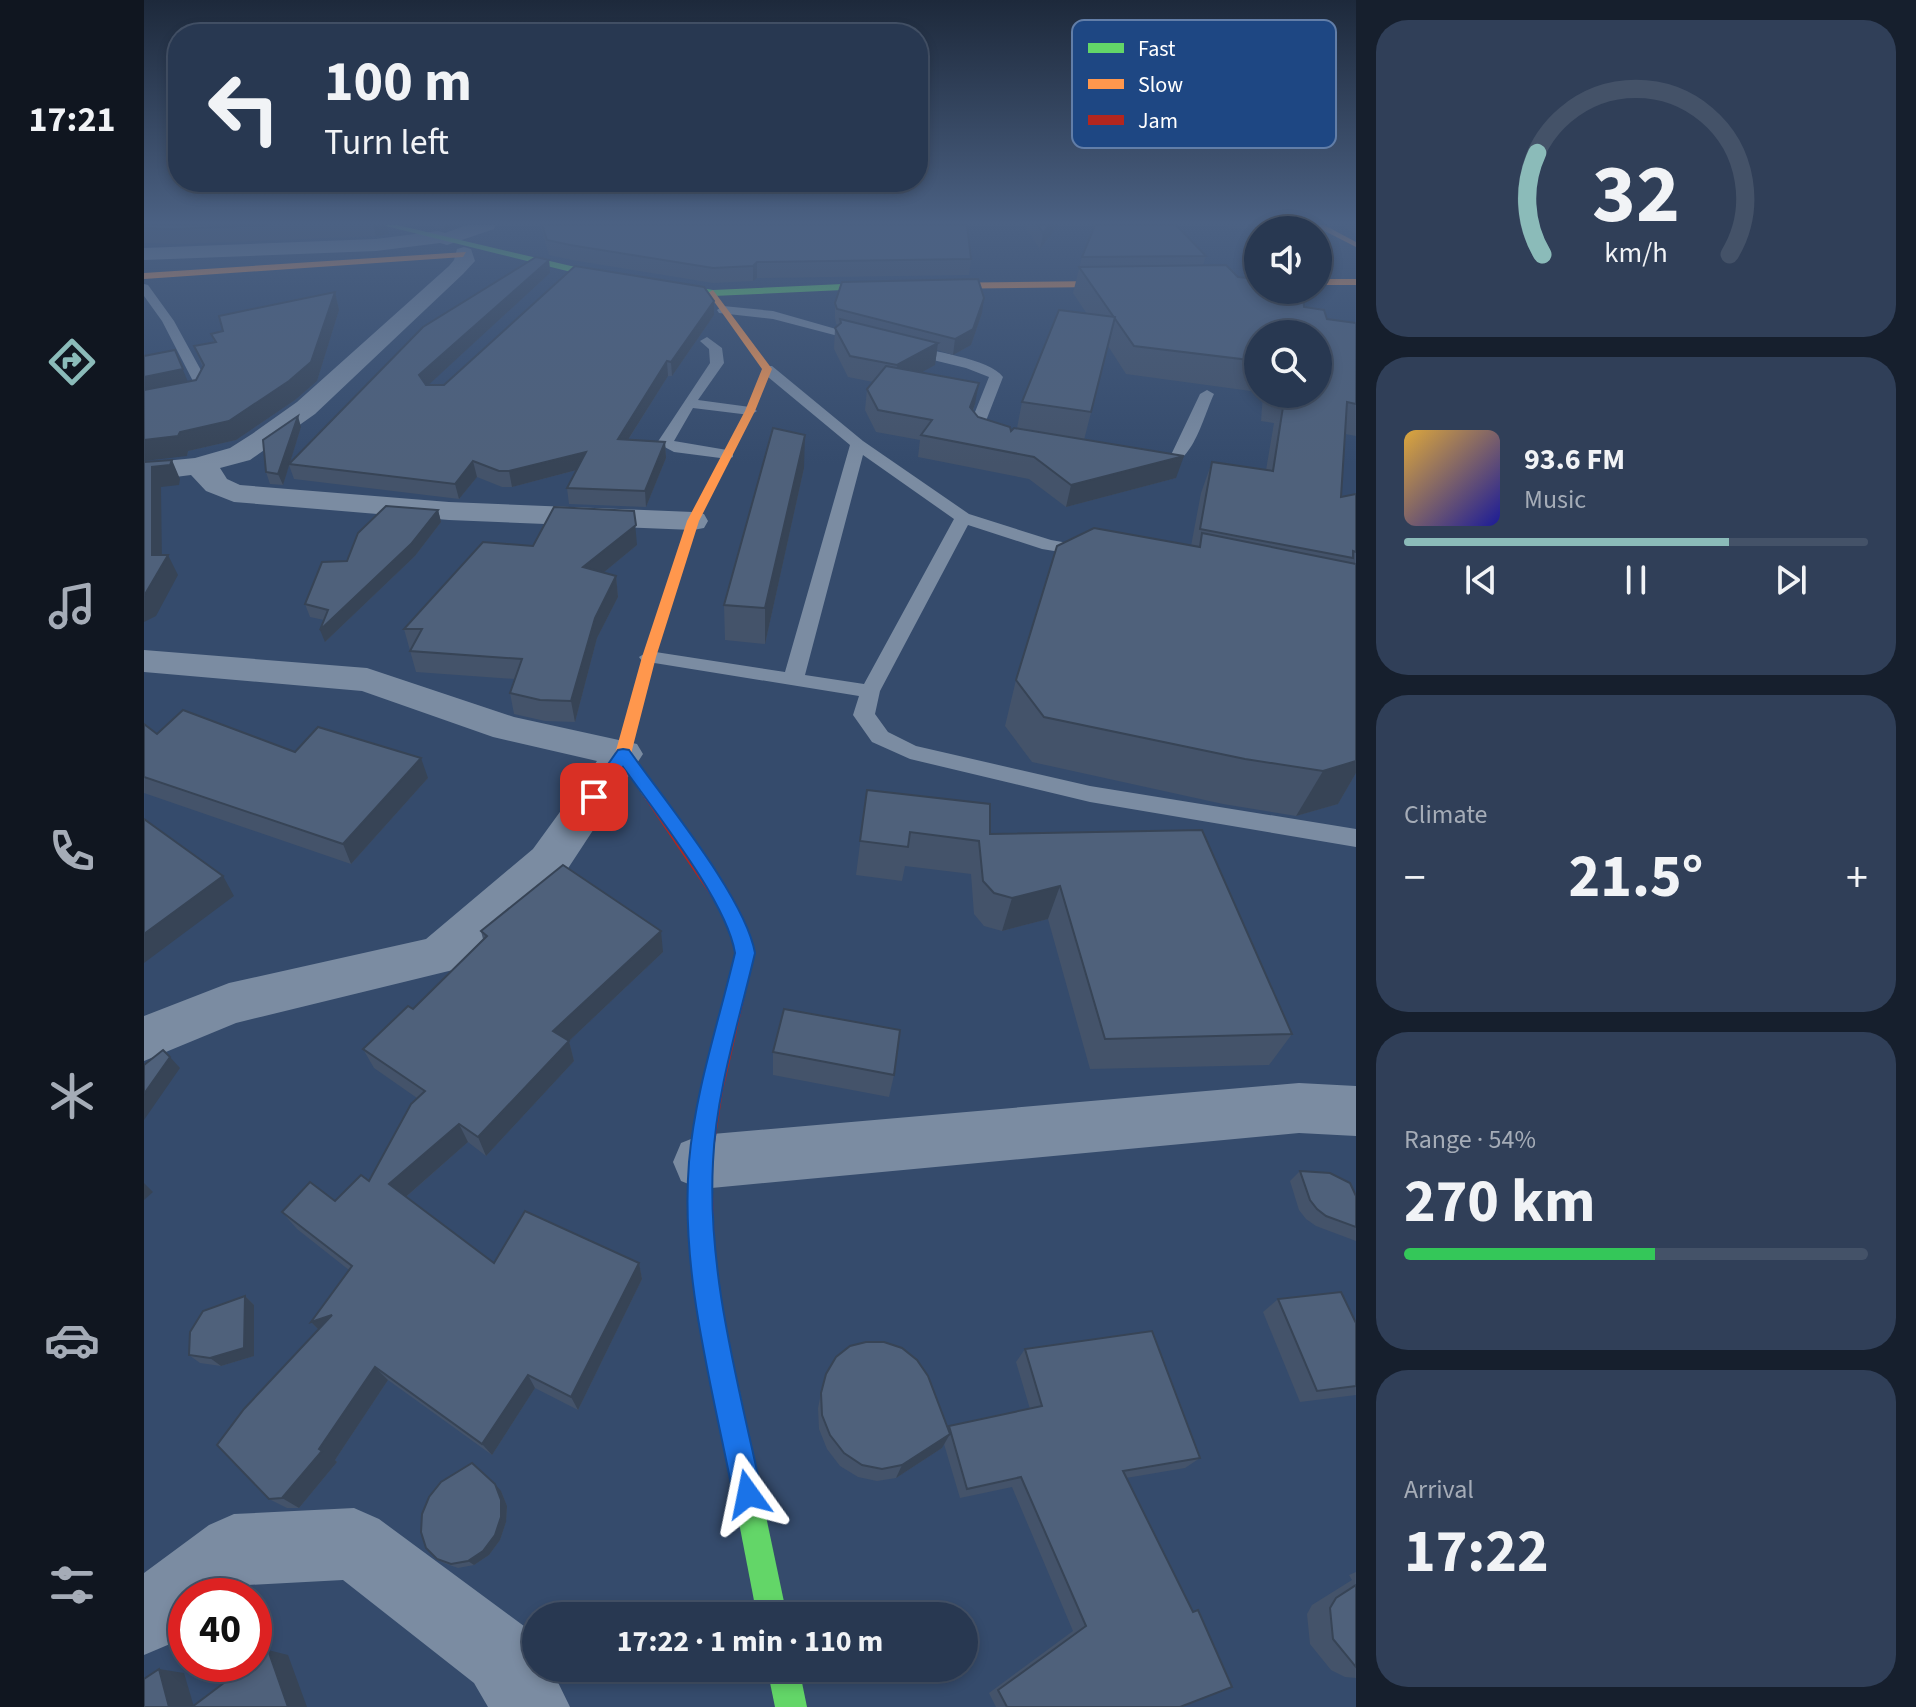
<!DOCTYPE html>
<html lang="en">
<head>
<meta charset="utf-8">
<style>
	:root { --surface:#283851; --page:#303f58; --text:#f1f3f6; --muted:#a5acb7; --line:#445268; --accent:#8bbbb9 }
	body { margin:0; font-family:"Source Sans 3",sans-serif; background:var(--page); color:var(--text); height:100vh; display:flex; flex-direction:column; font-size:30px; white-space:nowrap }
	* { box-sizing:border-box; margin:0 }
	p { font-size:26px; color:var(--muted) }
	.icon { flex:none; width:44px; height:44px; fill:none; stroke:currentColor; stroke-width:2; stroke-linecap:round; stroke-linejoin:round }
	.map { position:relative; flex:1; overflow:hidden }
	.drawer { display:flex; flex-direction:column; gap:20px; padding:20px; background:#161f2d; width:560px }
	.drawer>* { flex:none }
	.hud { position:absolute; left:24px; top:24px; width:760px; height:168px; border-radius:32px; box-shadow:0 4px 12px #0003,0 0 0 2px var(--line); background:#283851; color:var(--text); overflow:hidden }
	.tools { position:absolute; left:1100px; top:216px; display:grid; gap:16px }
	.tools a { display:grid; place-items:center; width:88px; height:88px; border-radius:50%; background:var(--surface); box-shadow:0 4px 12px #0003,0 0 0 2px var(--line); font-size:40px }
	.speed { position:absolute; left:24px; top:1578px; display:flex; gap:16px; font-size:40px; font-weight:700; text-align:center }
	.speed>* { display:grid; place-content:center; width:104px; height:104px; border-radius:50%; background:var(--surface); box-shadow:0 4px 12px #0003,0 0 0 2px var(--line); line-height:1 }
	.speed .limit { border:12px solid #d22; background:#fff; color:#111 }
	.pin { position:absolute; display:grid; place-items:center; width:68px; height:68px; color:#fff; margin:-34px; border-radius:16px; box-shadow:0 4px 12px #0006 }
	.me { position:absolute; width:88px; margin:-44px; rotate:348deg; stroke-linejoin:round; filter:drop-shadow(0 0 6px #0008) }
	.turn { display:flex; align-items:center; gap:28px; height:168px; padding:0 24px; font-size:36px }
	.turn .icon { width:104px; height:104px; stroke-width:2.5 }
	.turn b { display:block; font-size:56px; line-height:68px }
	.big { font-size:60px; font-weight:700; line-height:1.1 }
	.drawer .widget { flex:1; display:flex; flex-direction:column; justify-content:center; gap:12px; min-width:0; padding:0 28px; border-radius:32px; background:var(--page) }
	.drawer .dial { align-items:center; gap:0 }
	.dial svg { height:208px; overflow:visible; fill:none; stroke:var(--line); stroke-width:7; stroke-linecap:round; text-anchor:middle }
	.dial text { fill:var(--text); stroke:none }
	.song { display:flex; align-items:center; gap:24px }
	.cover { width:96px; height:96px; border-radius:12px; background:linear-gradient(135deg,hsl(40 70% 55%),hsl(240 70% 35%)) }
	.played { height:8px; border-radius:4px; background:linear-gradient(90deg,var(--accent) 70%,var(--line) 70%) }
	.keys { display:flex; justify-content:space-around; direction:ltr }
	.heat { display:flex; justify-content:space-between; align-items:center; font-size:44px; direction:ltr }
	.charge { height:12px; border-radius:6px; background:linear-gradient(90deg,#34c759 54%,var(--line) 0) }
	.trip { position:absolute; left:378px; top:1602px; width:456px; height:80px; border-radius:40px; background:var(--surface); box-shadow:0 4px 12px #0003,0 0 0 2px var(--line); font-weight:700; line-height:80px; text-align:center }
	main { display:flex; flex:1; min-height:0 }
	.menu { display:flex; flex-direction:column; width:144px; justify-content:space-around; align-items:center; background:#101620; color:var(--muted) }
	.menu .icon { width:56px; height:56px }
	.menu .current { color:var(--accent) }
	.menu b { font-size:36px; color:var(--text) }
	.map>svg:first-child { display:block }
	.lines { fill:none; stroke-linecap:round; stroke-linejoin:round }
	.lane { fill:#7b8ca2; fill-rule:evenodd }
	.street { fill:#7b8ca2; fill-rule:evenodd }
	.fast { fill:#63d668; fill-rule:evenodd }
	.slow { fill:#ff974d; fill-rule:evenodd }
	.jam { fill:#b3261e; fill-rule:evenodd }
	.wall { fill:#44536a }
	.shaded-wall { fill:#374456 }
	.building { fill:#4f617b; stroke:#374456; stroke-width:2 }
	.route { fill:#1a73e8; stroke:#114b97; stroke-width:2 }
	.key { fill:#1e4783; stroke:#627ea8; stroke-width:2 }
	.key-label { font-size:22px; fill:#fff }
</style>
</head>
<body>
<main>
<nav class="menu">
<b>17:21</b>
<svg class="icon current" aria-label="directions" viewBox="0 0 24 24"><path d="M12 3l9 9-9 9-9-9zM9 14v-3h6M13 9l2 2-2 2"/></svg>
<svg class="icon" aria-label="music" viewBox="0 0 24 24"><path d="M9 18V5l10-2v13"/><circle cx="6" cy="18" r="3"/><circle cx="16" cy="16" r="3"/></svg>
<svg class="icon" aria-label="phone" viewBox="0 0 24 24"><path d="M5 4h4l2 5-3 2q2 4 5 5l2-3 5 2v4C11 20 4 13 5 4z"/></svg>
<svg class="icon" aria-label="climate" viewBox="0 0 24 24"><path d="M12 3v18M4 7l16 10M4 17L20 7"/></svg>
<svg class="icon" aria-label="car" viewBox="0 0 24 24"><path d="M5 17H2v-5l4-1 3-4h7l3 4 3 1v5h-3M9 17h6M6 11h13"/><circle cx="7" cy="17" r="2"/><circle cx="17" cy="17" r="2"/></svg>
<svg class="icon" aria-label="filters" viewBox="0 0 24 24"><path d="M4 7h16M4 17h16"/><circle cx="9" cy="7" r="2"/><circle cx="15" cy="17" r="2"/></svg>
</nav>
<div class="map">
<svg width="1212" height="1707" viewBox="0 0 1212 1707">
	<rect width="100%" height="100%" fill="#354b6c"/>
	<g class="lines">
		<g class="lane">
			<polygon points="0,284 4,285 30,321 65,385 59,396 0,409 0,401 48,390 51,385 18,321 0,296"/>
			<polygon points="579,306 629,311 727,339 721,343 629,319 575,313 573,310"/>
			<polygon points="563,337 578,348 580,363 554,400 606,407 613,411 606,415 549,408 530,441 589,451 589,457 584,459 530,452 513,443 566,363 565,349 556,341"/>
			<path d="M761,345C783,350 847,359 859,377L840,426L853,435V441H843L825,427L845,377L822,368L756,352V346Z"/>
			<path d="M618,366H628L719,441L825,514L907,540L952,548L955,552L946,557L898,549L824,525L736,691L731,714L744,732L772,746L946,786L1212,829V847L946,802L766,759L728,742L709,715L715,696L498,661L495,657L505,651L641,672L706,445L618,372ZM719,455L810,519L720,684L661,675Z"/>
			<path d="M1063,390L1070,394C1055,427 1047,477 1001,467V461L1020,459L1027,455L1056,394Z"/>
		</g>
		<g class="street">
			<polygon points="323,225 352,225 350,229 303,245 296,243 232,251 0,260 0,248 232,239 294,231 301,233"/>
			<polygon points="320,247 327,249 331,261 319,274 171,414 106,460 76,468 83,479 96,485 305,502 549,512 560,514 564,521 560,528 549,530 305,520 90,502 62,491 47,475 0,481 0,463 51,458 86,448 108,434 153,402 305,266 310,260 313,249"/>
			<polygon points="0,650 223,668 370,717 493,744 499,754 421,873 313,969 92,1023 0,1061 0,1016 85,983 282,939 389,849 453,761 349,737 218,691 0,672"/>
			<polygon points="1155,1083 1212,1086 1212,1136 1155,1133 557,1189 537,1181 529,1162 537,1143 557,1135"/>
			<polygon points="210,1508 235,1519 384,1629 392,1643 392,1668 407,1668 426,1707 344,1707 330,1683 199,1580 103,1585 88,1596 42,1596 42,1632 26,1644 0,1655 0,1573 65,1525 90,1514"/>
		</g>
		<g class="fast">
			<polygon points="238,225 253,225 427,266 569,290 699,284 703,287 699,290 569,296 427,272"/>
			<polygon points="582,1375 591,1379 595,1388 643,1616 613,1616 569,1388 573,1379"/>
			<polygon points="623,1668 655,1668 663,1707 631,1707"/>
		</g>
		<g class="slow">
			<polygon points="1169,225 1180,225 1212,242 1212,247"/>
			<polygon points="322,252 319,257 0,279 0,273"/>
			<polygon points="1114,279 1114,285 699,290 695,287 699,284"/>
			<rect x="1174" y="279" width="38" height="6"/>
			<polygon points="569,290 628,369 611,411 555,521 512,657 487,754 517,796 508,802 502,800 471,754 498,657 543,521 601,411 618,369 564,293"/>
		</g>
		<path class="jam" d="M508,790L514,792C545,836 602,900 611,953L579,1091L568,1162L572,1281L595,1388L591,1397L582,1401L573,1397L569,1388L548,1281L546,1162L557,1091L591,953L588,934L581,917L499,796Z"/>
	</g>
	<g class="wall">
		<polygon points="0,225 242,225 245,234 232,236 36,244 0,243"/>
		<polygon points="282,225 317,225 301,230"/>
		<polygon points="396,225 823,225 827,259 825,275 613,278 609,281 569,283 428,260 405,255"/>
		<polygon points="880,225 914,225 896,249"/>
		<polygon points="1060,225 1149,225 1147,230 1115,230"/>
		<polygon points="1196,225 1212,225 1212,234"/>
		<polygon points="1062,256 1059,265 1094,277 1183,319 1212,323 1212,436 1201,434 1197,497 1212,494 1212,773 1194,804 1152,816 1079,804 888,762 861,726 872,680 1047,546 1057,493 1068,462 1122,470 1130,423 1117,421 1119,394 1174,394 1114,334 1114,392 982,374 964,346 940,440 1032,478 922,507 885,479 774,457 776,440 732,432 721,410 723,389 729,382 704,377 690,349 691,328 695,325 692,324 691,318 691,303 838,313 827,345 809,355 793,350 791,365 777,372 831,404 829,411 834,417 867,431 873,428 878,402 943,314 929,293 938,257"/>
		<polygon points="405,260 406,273 284,385 300,385 570,301 570,315 528,376 524,376 484,440 521,442 522,458 502,507 425,504 423,488 433,470 368,487 358,487 333,477 315,499 150,479 145,465 139,485 126,484 122,472 157,427 146,462"/>
		<polygon points="191,292 195,310 173,381 151,400 92,440 44,451 43,456 44,382 52,380 59,368 50,346 70,342 67,334 79,331"/>
		<polygon points="660,468 621,644 581,640 580,605"/>
		<polygon points="294,510 297,522 271,556 181,642 180,620 166,617 161,604 203,561"/>
		<polygon points="493,545 459,573 472,576 474,597 453,638 431,722 401,721 370,714 366,693 371,679 272,672 260,629 389,546"/>
		<polygon points="0,724 13,734 151,752 284,778 207,864 0,793"/>
		<polygon points="723,790 846,834 1148,1034 1125,1065 946,1069 904,919 858,931 840,926 830,914 827,874 761,866 758,881 712,875"/>
		<polygon points="337,931 519,952 425,1041 430,1061 342,1156 324,1142 262,1197 350,1263 495,1263 498,1279 434,1410 391,1388 348,1455 244,1380 191,1460 193,1462 155,1508 143,1508 125,1499 175,1330 167,1322 205,1270 153,1229 138,1212 191,1201 225,1181 273,1098 230,1068 219,1049 269,1009 339,939"/>
		<polygon points="629,1052 750,1075 745,1097 629,1075"/>
		<polygon points="1156,1171 1212,1196 1212,1241 1172,1226 1162,1219 1155,1210 1146,1181"/>
		<polygon points="101,1296 110,1305 110,1356 77,1366 56,1363 45,1355"/>
		<polygon points="1134,1299 1212,1323 1212,1395 1156,1402 1119,1312"/>
		<polygon points="881,1349 1056,1458 1041,1468 982,1478 1036,1707 852,1707 845,1693 929,1631 868,1487 816,1498 800,1444 798,1448 752,1478 733,1481 714,1477 696,1466 683,1449 675,1429 674,1408 677,1393 804,1428 805,1426 886,1409 872,1362"/>
		<polygon points="357,1491 363,1506 362,1522 356,1540 345,1555 330,1565 314,1568 300,1563 293,1559"/>
		<polygon points="1212,1572 1212,1678 1201,1677 1187,1670 1166,1644 1163,1614 1168,1605 1208,1580 1205,1575"/>
	</g>
	<g class="shaded-wall">
		<polygon points="229,225 242,225 245,234 232,236"/>
		<polygon points="300,225 317,225 301,230"/>
		<polygon points="905,225 914,225 896,249 899,233"/>
		<polygon points="405,260 406,273 279,390 275,375"/>
		<polygon points="613,262 613,278 609,281 609,266"/>
		<polygon points="191,292 195,310 173,381 151,400 92,440 44,451 43,456 0,461 0,440 36,432"/>
		<polygon points="840,298 838,313 827,345 809,355 811,339"/>
		<polygon points="570,301 570,315 528,376 527,362"/>
		<polygon points="794,343 791,365 751,387 753,365"/>
		<polygon points="31,350 46,387 0,398 0,377"/>
		<polygon points="523,361 524,376 475,454 474,439"/>
		<polygon points="835,383 831,404 822,429 826,407"/>
		<polygon points="154,416 157,427 139,485 134,474"/>
		<polygon points="661,435 660,468 621,644 621,608"/>
		<polygon points="521,442 522,458 502,507 501,491"/>
		<polygon points="442,452 444,467 368,487 365,471"/>
		<polygon points="1040,456 1032,478 922,507 927,485"/>
		<polygon points="28,460 36,479 35,485 17,487 18,565 24,555 34,575 12,616 0,622 0,596 8,555 8,467"/>
		<polygon points="329,461 333,477 315,499 311,484"/>
		<polygon points="294,510 297,522 271,556 181,642 176,630"/>
		<polygon points="490,511 493,545 442,587 439,567"/>
		<polygon points="472,576 474,597 453,638 431,722 427,701 451,618"/>
		<polygon points="277,758 284,778 207,864 199,844"/>
		<polygon points="1212,761 1212,773 1194,804 1152,816 1179,771"/>
		<polygon points="79,876 90,896 0,963 0,934"/>
		<polygon points="916,886 904,919 858,931 868,898"/>
		<polygon points="517,931 519,952 425,1041 430,1061 342,1156 334,1137 409,1031"/>
		<polygon points="26,1057 36,1068 0,1120 0,1094"/>
		<polygon points="315,1124 324,1142 256,1202 245,1184"/>
		<polygon points="0,1183 9,1192 0,1200"/>
		<polygon points="495,1263 498,1279 434,1410 427,1397"/>
		<polygon points="101,1296 110,1305 110,1356 77,1366 66,1358"/>
		<polygon points="188,1315 181,1336 167,1322"/>
		<polygon points="231,1367 244,1380 191,1460 193,1462 155,1508 138,1498 175,1449"/>
		<polygon points="384,1375 391,1388 348,1455 338,1444"/>
		<polygon points="806,1434 798,1448 752,1478 758,1465"/>
		<polygon points="351,1484 357,1491 363,1506 362,1522 356,1540 345,1555 330,1565 324,1561"/>
		<polygon points="124,1650 144,1655 163,1707 144,1707"/>
		<polygon points="15,1669 40,1673 50,1707 25,1707"/>
	</g>
	<g class="building">
		<polygon points="0,225 125,225 30,229 0,228"/>
		<polygon points="398,225 823,225 827,259 613,262 609,266 569,268 426,245 403,240"/>
		<polygon points="894,225 905,225 899,233"/>
		<polygon points="951,225 1032,225 1062,256 938,257"/>
		<polygon points="392,257 405,260 275,375 282,385 300,385 431,266 560,287 570,301 527,362 523,361 474,439 521,442 501,491 423,488 442,452 365,471 355,471 329,461 311,484 145,464 279,327"/>
		<polygon points="1082,265 1094,277 1114,279 1114,290 1159,290 1160,307 1180,310 1183,319 1212,323 1212,404 1203,402 1197,497 1212,494 1212,552 1209,551 1209,558 1056,529 1068,462 1129,471 1141,394 1174,394 1174,334 1114,334 1114,361 990,346 935,267"/>
		<polygon points="834,279 840,298 829,329 811,339 693,309 691,303 698,282"/>
		<polygon points="191,292 167,362 145,381 85,421 36,432 34,436 0,440 0,390 52,380 60,365 50,346 72,342 67,334 79,331 75,316"/>
		<polygon points="915,310 971,317 947,412 878,402"/>
		<polygon points="696,319 794,343 753,365 706,356 691,328 697,323"/>
		<polygon points="31,350 39,369 0,377 0,356"/>
		<polygon points="742,366 835,383 826,407 834,417 866,427 867,431 870,428 1040,456 927,485 890,457 777,435 788,420 734,410 723,389"/>
		<polygon points="154,416 134,474 122,472 119,440"/>
		<polygon points="629,428 661,435 621,608 580,605"/>
		<polygon points="28,460 26,465 8,467 8,555 24,555 0,596 0,462"/>
		<polygon points="242,506 294,510 267,544 176,630 184,610 161,604 178,562 203,561 214,533"/>
		<polygon points="410,507 490,511 492,525 439,567 472,576 451,618 427,701 396,700 366,693 378,659 266,651 278,629 260,629 339,542 389,546"/>
		<polygon points="950,528 1056,547 1058,533 1212,564 1212,761 1179,771 1101,759 900,717 872,680 913,546"/>
		<polygon points="39,710 151,752 174,727 277,758 199,844 0,777 0,724 13,734"/>
		<polygon points="723,790 846,804 846,834 1058,830 1148,1034 961,1039 916,886 868,898 850,893 839,881 835,841 766,832 764,847 716,841"/>
		<polygon points="0,819 79,876 0,934"/>
		<polygon points="419,865 517,931 409,1031 425,1041 334,1137 315,1124 245,1184 350,1263 381,1211 495,1263 427,1397 384,1375 338,1444 231,1367 175,1449 178,1451 138,1498 125,1499 73,1445 100,1409 188,1315 167,1322 208,1266 138,1212 166,1182 191,1201 217,1175 225,1181 267,1104 281,1091 219,1049 264,1006 269,1009 343,936 337,931"/>
		<polygon points="640,1009 756,1030 750,1075 629,1052"/>
		<polygon points="19,1050 26,1057 0,1094 0,1065"/>
		<polygon points="1156,1171 1186,1173 1206,1183 1212,1196 1212,1227 1182,1216 1173,1209 1166,1200"/>
		<polygon points="1197,1292 1212,1323 1212,1386 1173,1391 1134,1299"/>
		<polygon points="101,1296 100,1348 66,1358 45,1355 46,1332 59,1311"/>
		<polygon points="1008,1331 1056,1458 979,1471 1049,1612 1054,1610 1088,1687 1036,1707 863,1707 854,1690 942,1626 877,1477 823,1489 805,1426 898,1406 881,1349"/>
		<polygon points="722,1342 740,1342 758,1348 773,1360 784,1376 806,1434 758,1465 738,1469 718,1465 700,1453 686,1435 678,1415 677,1393 682,1374 692,1357 706,1346"/>
		<polygon points="328,1463 351,1484 357,1500 357,1517 351,1535 339,1551 324,1561 307,1564 293,1559 282,1548 277,1532 278,1514 285,1497 297,1482"/>
		<polygon points="1212,1585 1212,1667 1189,1639 1186,1608 1192,1598"/>
		<polygon points="124,1650 144,1707 48,1707 105,1664 110,1664 110,1660"/>
		<polygon points="15,1669 25,1707 0,1707 0,1679"/>
	</g>
	<linearGradient id="sky" x2="0" y2="1"><stop stop-color="#1d293b"/><stop offset="0.48" stop-color="#4b6183"/><stop offset="1" stop-color="#4b6183" stop-opacity="0"/></linearGradient>
	<rect width="1212" height="464" fill="url(#sky)"/>
	<path class="route" d="M479,749L485,750C520,800 601,897 611,953C595,1021 572,1092 569,1162C563,1275 595,1385 618,1494L614,1504L604,1508L593,1504L589,1494C568,1385 536,1274 545,1162C551,1091 575,1021 591,953C583,902 511,812 479,767L456,801H443L441,797L474,750Z"/>
	<rect x="928" y="20" width="264" height="128" rx="12" class="key"/>
	<rect x="944" y="43" width="36" height="10" fill="#63d668"/>
	<rect x="944" y="79" width="36" height="10" fill="#ff974d"/>
	<rect x="944" y="115" width="36" height="10" fill="#b3261e"/>
	<g class="key-label">
		<text x="994" y="56">Fast</text>
		<text x="994" y="92">Slow</text>
		<text x="994" y="128">Jam</text>
	</g>
</svg>
<div class="tools">
<a><svg class="icon" aria-label="sound" viewBox="0 0 24 24"><path d="M4 9h4l5-4v14l-5-4H4zM17 9q2 3 0 6"/></svg></a>
<a><svg class="icon" aria-label="search" viewBox="0 0 24 24"><circle cx="10" cy="10" r="6"/><path d="M15 15l6 6"/></svg></a>
</div>
<div class="speed"><div class="limit">40</div></div>
<div class="pin" style="left:450px;top:797px;background:#d93025"><svg class="icon" aria-label="arrive" viewBox="0 0 24 24"><path d="M6 21V4h12l-3 4 3 4H6"/></svg></div>
<svg class="me" style="left:604px;top:1494px" viewBox="-20 -20 40 40"><path d="M0-17L14 15 0 8-14 15z" fill="#1a73e8" stroke="#fff" stroke-width="4"/></svg>
<div class="trip">17:22 · 1 min · 110 m</div>
<div class="hud">
<div class="turn"><svg class="icon" aria-label="left" viewBox="0 0 24 24"><path d="M17 20v-9H6M10 6l-5 5 5 5"/></svg><div><b>100 m</b>Turn left</div></div>
</div>
</div>
<section class="drawer">
<div class="widget dial"><svg viewBox="0 0 100 80">
<path d="M14 69A42 42 0 1 1 86 69"/>
<path d="M14 69A42 42 0 0 1 12 30" stroke="#8bbbb9"/>
<text x="50" y="56" font-size="32" font-weight="700">32</text>
<text x="50" y="72" font-size="11">km/h</text>
</svg></div>
<div class="widget">
<div class="song"><i class="cover"></i><div><b>93.6 FM</b><p>Music</p></div></div>
<div class="played"></div>
<div class="keys"><svg class="icon" aria-label="previous" viewBox="0 0 24 24"><path d="M18 5L8 12l10 7zM5 5v14"/></svg><svg class="icon" aria-label="pause" viewBox="0 0 24 24"><path d="M8 5v14M16 5v14"/></svg><svg class="icon" aria-label="next" viewBox="0 0 24 24"><path d="M6 5l10 7-10 7zM19 5v14"/></svg></div>
</div>
<div class="widget"><p>Climate</p>
<div class="heat"><a>−</a><b class="big">21.5°</b><a>+</a></div>
</div>
<div class="widget"><p>Range · 54%</p><b class="big">270 km</b><div class="charge"></div></div>
<div class="widget"><p>Arrival</p><b class="big">17:22</b></div>
</section>
</main>
</body>
</html>
